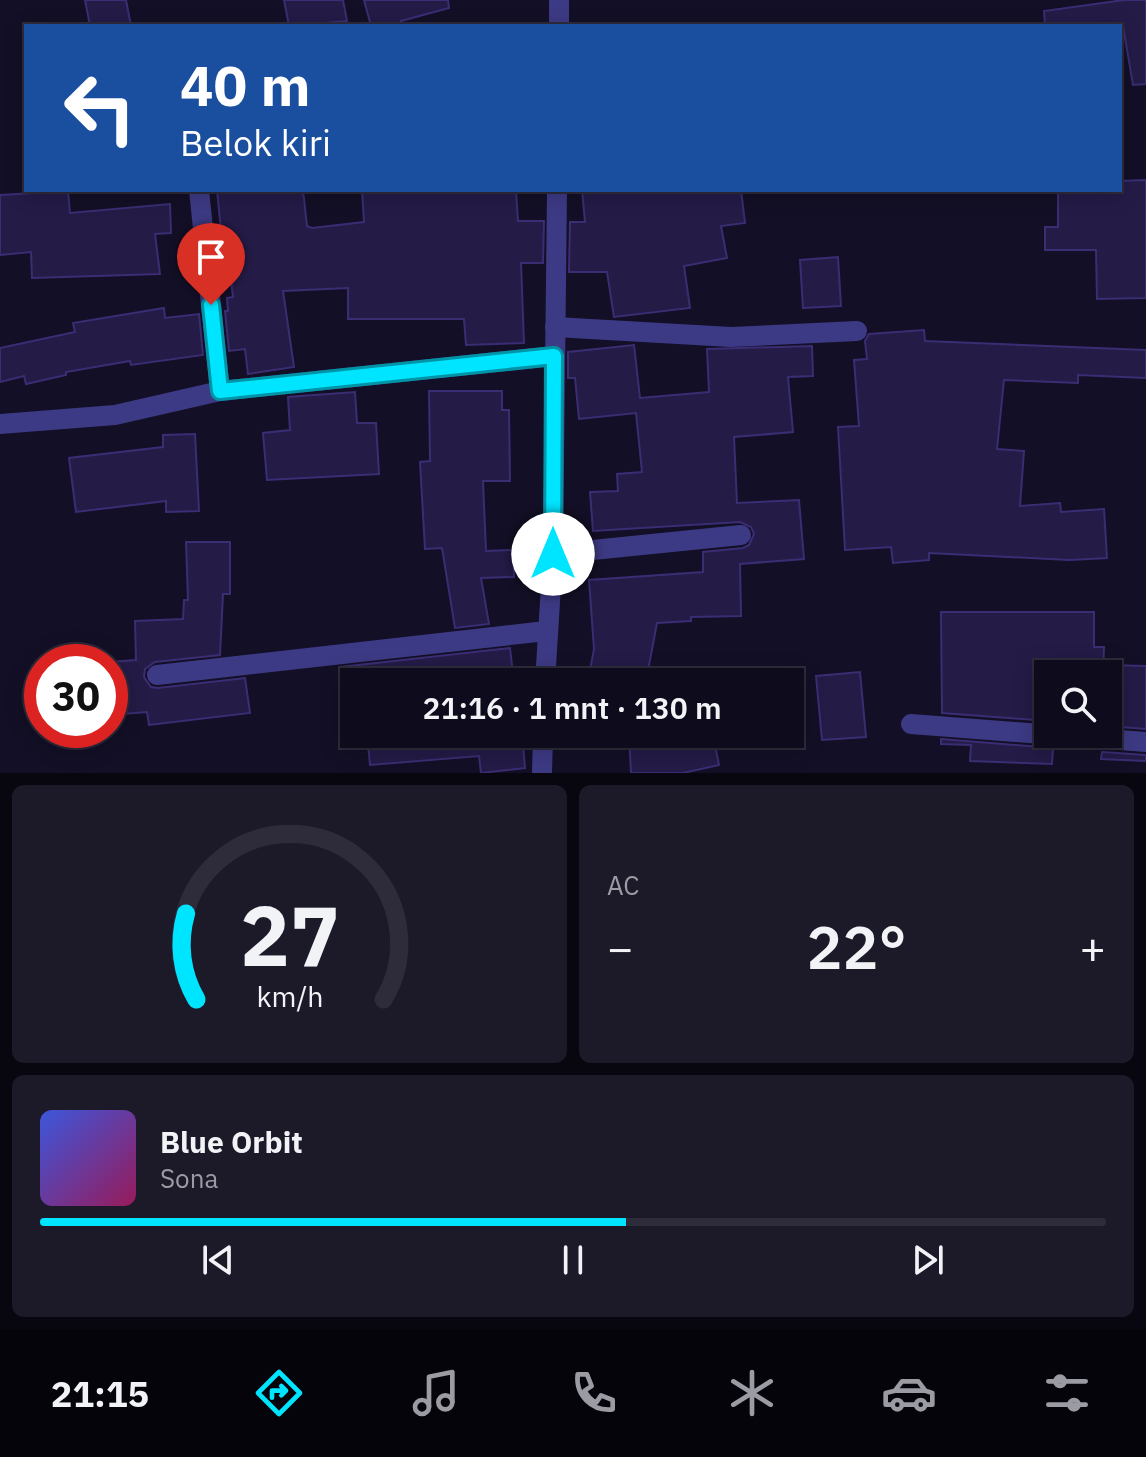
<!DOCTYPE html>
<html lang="id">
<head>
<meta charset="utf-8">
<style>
	:root { --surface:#0e0b1c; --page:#1c1929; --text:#f1f3f6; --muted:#9b9ba3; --line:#2e2b3b; --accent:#00e5ff }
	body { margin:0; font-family:"IBM Plex Sans",sans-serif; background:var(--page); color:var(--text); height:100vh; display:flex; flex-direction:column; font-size:30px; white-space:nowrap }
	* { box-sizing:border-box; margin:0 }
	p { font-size:26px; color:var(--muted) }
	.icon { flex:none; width:44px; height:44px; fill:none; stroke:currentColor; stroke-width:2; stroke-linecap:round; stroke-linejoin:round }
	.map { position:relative; height:773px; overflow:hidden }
	.drawer { display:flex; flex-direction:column; gap:12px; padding:12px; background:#08060f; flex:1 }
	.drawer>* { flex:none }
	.guide { position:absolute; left:24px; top:24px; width:1098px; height:168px; border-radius:0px; box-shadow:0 4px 20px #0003,0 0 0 2px var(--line); background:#1a4fa0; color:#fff; overflow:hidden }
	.buttons { position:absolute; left:1034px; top:660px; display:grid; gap:16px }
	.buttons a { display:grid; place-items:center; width:88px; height:88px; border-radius:0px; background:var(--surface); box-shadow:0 4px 20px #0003,0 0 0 2px var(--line); font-size:40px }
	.speed { position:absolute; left:24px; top:644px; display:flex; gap:16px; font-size:40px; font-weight:700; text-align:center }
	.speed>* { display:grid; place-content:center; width:104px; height:104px; border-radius:50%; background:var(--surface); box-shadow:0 4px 20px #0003,0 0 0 2px var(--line); line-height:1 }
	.speed .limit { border:12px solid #d22; background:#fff; color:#111 }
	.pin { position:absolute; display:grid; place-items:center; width:68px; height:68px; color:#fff; margin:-82px -34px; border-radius:50% 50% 50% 0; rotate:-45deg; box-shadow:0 0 8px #0007 }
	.pin .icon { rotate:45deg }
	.me { position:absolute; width:88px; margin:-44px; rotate:0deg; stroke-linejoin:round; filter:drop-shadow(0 0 6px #0008) }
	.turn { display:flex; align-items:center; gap:28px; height:168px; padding:0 24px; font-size:36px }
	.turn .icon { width:104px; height:104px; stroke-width:2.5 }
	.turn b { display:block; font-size:56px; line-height:68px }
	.big { font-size:60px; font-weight:600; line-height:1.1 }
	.drawer .card { flex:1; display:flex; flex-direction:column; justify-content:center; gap:12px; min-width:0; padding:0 28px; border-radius:12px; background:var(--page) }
	.drawer .dial { align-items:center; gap:0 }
	.dial svg { height:208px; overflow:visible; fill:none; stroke:var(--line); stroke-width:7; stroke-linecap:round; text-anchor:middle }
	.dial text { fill:var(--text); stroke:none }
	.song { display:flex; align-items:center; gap:24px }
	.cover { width:96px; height:96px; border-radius:12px; background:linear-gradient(135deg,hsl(230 70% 55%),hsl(330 70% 35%)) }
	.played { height:8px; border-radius:4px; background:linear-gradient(90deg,var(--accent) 55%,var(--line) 55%) }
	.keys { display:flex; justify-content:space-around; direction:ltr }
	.heat { display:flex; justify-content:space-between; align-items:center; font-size:44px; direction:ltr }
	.drawer .tiles { flex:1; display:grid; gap:12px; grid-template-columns:1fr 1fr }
	.card:last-child { grid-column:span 2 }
	.trip { position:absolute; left:340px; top:668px; width:464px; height:80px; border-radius:0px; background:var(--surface); box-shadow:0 4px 20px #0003,0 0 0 2px var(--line); font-weight:600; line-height:80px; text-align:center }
	.menu { display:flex; height:128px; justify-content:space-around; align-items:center; background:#06040b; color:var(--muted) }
	.menu .icon { width:56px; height:56px }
	.menu .active { color:var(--accent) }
	.menu b { font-size:36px; color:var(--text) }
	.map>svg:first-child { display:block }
	.building { fill:#241b47; stroke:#3b2d73; stroke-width:2 }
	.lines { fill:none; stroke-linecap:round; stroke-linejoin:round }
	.street { stroke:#3d3a85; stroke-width:20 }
	.route-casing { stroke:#0095a6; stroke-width:20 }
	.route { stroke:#00e5ff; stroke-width:14 }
</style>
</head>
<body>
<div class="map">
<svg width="1146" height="773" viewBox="0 0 1146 773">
	<rect width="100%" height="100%" fill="#130f26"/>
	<g class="building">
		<polygon points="85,0 126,0 131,26 90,26"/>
		<polygon points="284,0 343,0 347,21 289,26"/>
		<polygon points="364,0 448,0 449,8 401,21 403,26 371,26"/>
		<polygon points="1124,0 1146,0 1146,84 1133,85 1123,26 1045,26 1044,11"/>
		<polygon points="1146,180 1146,298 1097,299 1096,250 1045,250 1045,227 1058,227 1058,190 1120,190 1120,181"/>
		<polygon points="217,190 303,190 307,226 312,228 364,222 362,190 457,190 457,193 516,190 518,221 544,221 543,263 521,263 524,343 466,345 464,319 348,319 348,288 283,291 294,367 248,374 245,349 229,351 225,311 228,311 227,298 233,297 230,272 225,272"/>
		<polygon points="582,190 741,190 745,223 721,226 727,258 684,266 690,308 614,317 607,272 569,272 570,222 585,222"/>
		<polygon points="68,191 70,213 170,204 171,233 155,234 160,274 32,278 31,252 0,255 0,195"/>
		<polygon points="838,257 841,306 803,308 800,260"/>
		<polygon points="164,308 165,318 199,314 203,355 131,365 130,361 66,372 66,375 26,384 24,376 0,382 0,348 75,332 73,323"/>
		<polygon points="924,330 925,341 1146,350 1146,378 1078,375 1078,383 1004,380 997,449 1024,451 1020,506 1060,503 1061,512 1104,509 1107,558 1069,560 929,553 929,560 893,563 891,547 845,550 838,427 859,426 854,360 867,359 865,341 869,334"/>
		<polygon points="634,345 640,398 709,392 707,349 812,346 813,376 788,377 793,432 734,437 737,503 799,500 804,559 740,564 741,616 691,617 691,621 657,623 646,681 590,670 594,649 589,580 703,572 703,552 743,548 749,545 754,534 751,527 740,522 593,531 590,492 618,491 617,474 642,472 636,413 579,419 575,378 568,378 568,352"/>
		<polygon points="429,391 502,391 502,410 509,410 510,481 483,481 486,551 513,550 514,577 481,578 489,624 455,628 442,548 425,549 420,462 430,461"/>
		<polygon points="355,392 357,423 376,423 379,474 267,480 263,433 290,430 288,397"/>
		<polygon points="195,434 199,511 166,512 166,501 76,512 69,458 163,447 163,435"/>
		<polygon points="186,542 230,542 230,594 223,594 220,655 155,662 145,669 144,677 151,687 158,688 245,678 250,713 149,725 147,712 110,715 110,662 136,660 135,621 183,619 184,600 188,600"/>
		<polygon points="941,612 1094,612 1094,647 1104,647 1103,674 1048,674 1048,721 942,713"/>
		<polygon points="510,648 514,682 342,682 341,667"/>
		<polygon points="1108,665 1146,666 1146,729 1108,726"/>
		<polygon points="860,672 866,737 822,740 816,676"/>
		<polygon points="367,734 522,734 525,768 481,773 479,756 370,765"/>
		<polygon points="629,734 713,734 719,765 683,773 631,773"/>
		<polygon points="941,739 1053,748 1052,764 970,761 971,745 941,744"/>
		<polygon points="1102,752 1146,755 1146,761 1101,759"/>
	</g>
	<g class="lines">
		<g class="street">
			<polyline points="559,26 559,0"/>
			<polyline points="199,190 220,391"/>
			<polyline points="555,327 731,337 857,331"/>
			<polyline points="0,424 115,415 220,391 554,356"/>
			<polyline points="553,554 741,535"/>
			<polyline points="157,675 546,631"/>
			<polyline points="545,682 553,554 557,190"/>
			<polyline points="911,724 1146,742"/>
			<polyline points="542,773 543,734"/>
		</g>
	</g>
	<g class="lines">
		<defs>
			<polyline id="route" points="211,305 220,391 554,356 553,554"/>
		</defs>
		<use href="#route" class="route-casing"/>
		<use href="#route" class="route"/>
	</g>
</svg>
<div class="buttons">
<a><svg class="icon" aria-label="search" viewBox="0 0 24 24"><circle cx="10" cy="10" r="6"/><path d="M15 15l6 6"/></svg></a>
</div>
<div class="speed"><div class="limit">30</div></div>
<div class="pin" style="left:211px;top:305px;background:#d93025"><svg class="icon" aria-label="arrive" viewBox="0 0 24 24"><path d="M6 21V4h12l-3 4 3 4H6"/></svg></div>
<svg class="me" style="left:553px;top:554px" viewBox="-20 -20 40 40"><circle r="19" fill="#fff"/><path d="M0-13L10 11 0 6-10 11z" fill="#00e5ff"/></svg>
<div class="trip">21:16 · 1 mnt · 130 m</div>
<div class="guide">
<div class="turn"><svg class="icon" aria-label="left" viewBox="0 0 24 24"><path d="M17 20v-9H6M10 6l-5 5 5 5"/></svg><div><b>40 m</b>Belok kiri</div></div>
</div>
</div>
<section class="drawer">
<div class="tiles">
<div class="card dial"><svg viewBox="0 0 100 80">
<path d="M14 69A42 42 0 1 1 86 69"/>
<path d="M14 69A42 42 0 0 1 10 36" stroke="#00e5ff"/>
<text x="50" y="56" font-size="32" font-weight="700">27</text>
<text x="50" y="72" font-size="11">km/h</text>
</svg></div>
<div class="card"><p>AC</p>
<div class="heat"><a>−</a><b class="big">22°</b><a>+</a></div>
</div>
<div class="card">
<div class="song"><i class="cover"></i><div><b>Blue Orbit</b><p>Sona</p></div></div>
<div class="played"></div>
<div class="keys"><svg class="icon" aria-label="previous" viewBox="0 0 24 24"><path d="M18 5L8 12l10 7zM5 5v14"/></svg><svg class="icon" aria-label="pause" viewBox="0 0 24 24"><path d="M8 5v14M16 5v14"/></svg><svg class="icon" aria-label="next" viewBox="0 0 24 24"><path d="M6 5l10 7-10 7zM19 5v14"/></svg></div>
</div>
</div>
</section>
<nav class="menu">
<b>21:15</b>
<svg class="icon active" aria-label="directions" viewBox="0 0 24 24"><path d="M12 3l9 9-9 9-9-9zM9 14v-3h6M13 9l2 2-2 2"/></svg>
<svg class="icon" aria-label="music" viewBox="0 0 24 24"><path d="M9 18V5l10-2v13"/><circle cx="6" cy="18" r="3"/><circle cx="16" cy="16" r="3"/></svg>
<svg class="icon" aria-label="phone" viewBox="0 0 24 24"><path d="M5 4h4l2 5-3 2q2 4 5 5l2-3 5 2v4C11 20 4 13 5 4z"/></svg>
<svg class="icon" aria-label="climate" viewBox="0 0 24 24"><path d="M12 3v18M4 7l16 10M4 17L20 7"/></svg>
<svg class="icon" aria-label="car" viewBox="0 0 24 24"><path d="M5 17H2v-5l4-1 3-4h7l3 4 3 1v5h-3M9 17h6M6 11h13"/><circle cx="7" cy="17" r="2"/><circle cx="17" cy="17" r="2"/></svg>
<svg class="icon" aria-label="filters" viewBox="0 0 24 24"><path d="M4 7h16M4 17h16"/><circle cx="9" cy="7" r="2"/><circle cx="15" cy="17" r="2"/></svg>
</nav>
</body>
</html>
